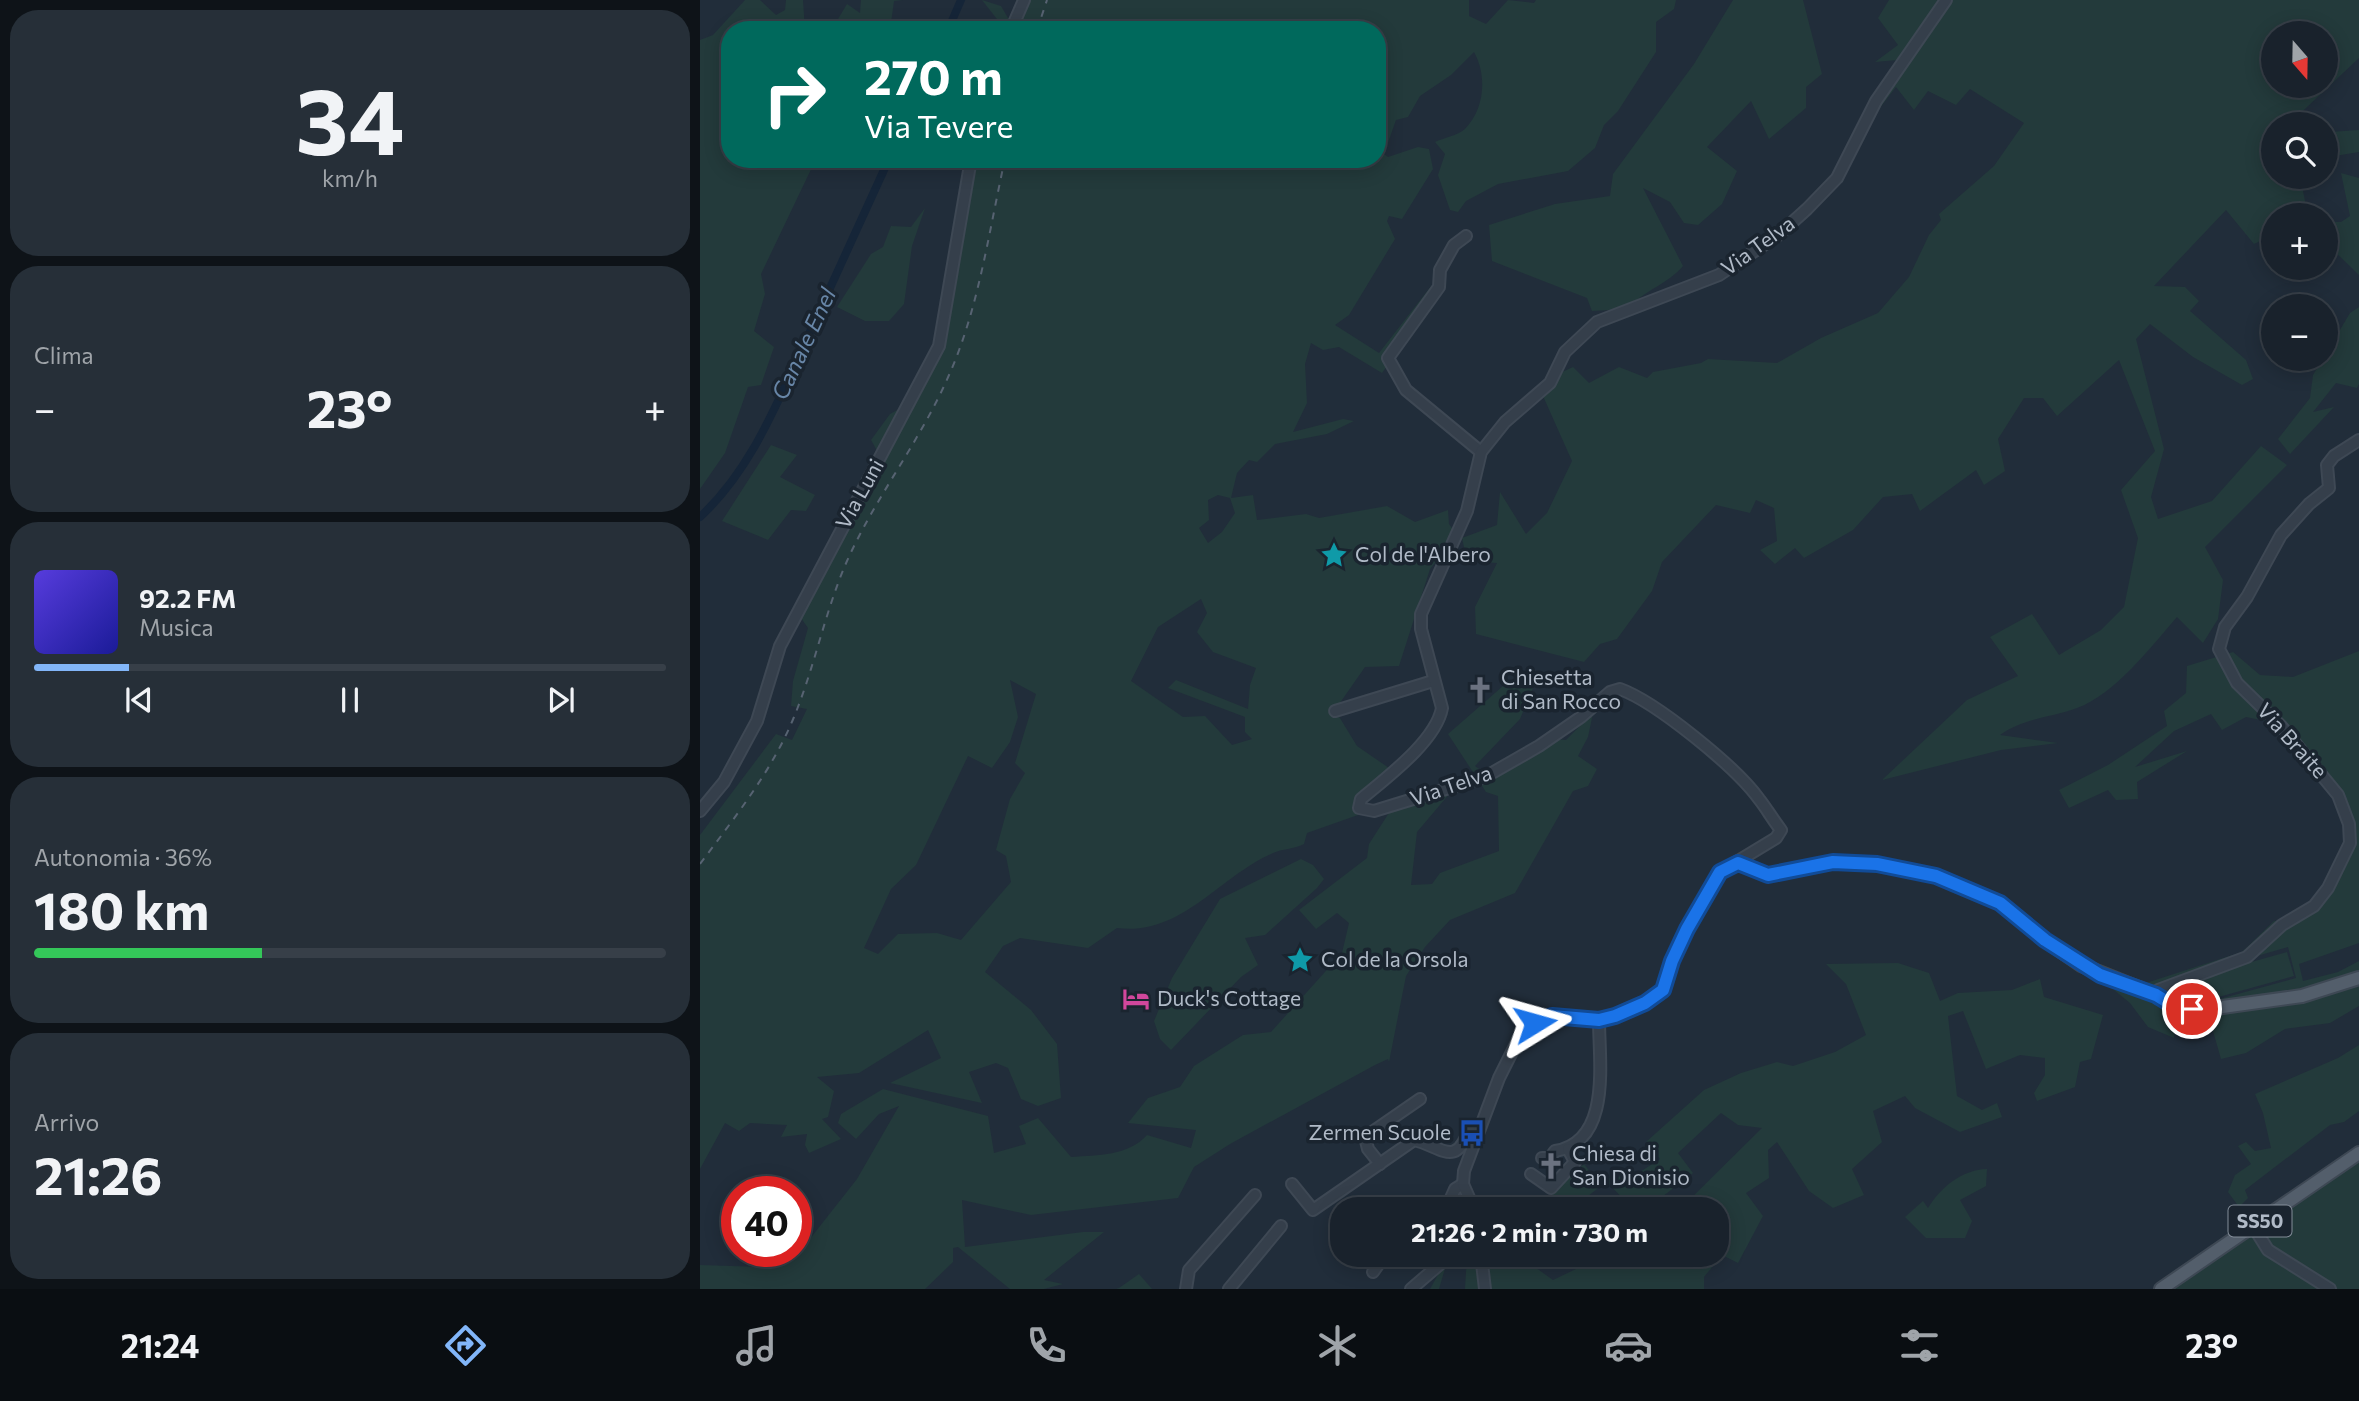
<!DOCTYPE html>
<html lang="it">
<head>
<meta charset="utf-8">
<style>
	:root { --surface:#19222c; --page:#262f38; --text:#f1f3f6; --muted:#9fa4a9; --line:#373f48; --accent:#82b6f9 }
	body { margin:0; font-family:Commissioner,sans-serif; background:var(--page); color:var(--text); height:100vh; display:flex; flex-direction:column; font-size:26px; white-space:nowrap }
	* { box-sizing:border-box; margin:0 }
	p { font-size:23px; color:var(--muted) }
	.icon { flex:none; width:38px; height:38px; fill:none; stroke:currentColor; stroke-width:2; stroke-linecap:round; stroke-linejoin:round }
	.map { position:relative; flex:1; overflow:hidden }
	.side { display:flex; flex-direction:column; gap:10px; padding:10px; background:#0e1318; width:700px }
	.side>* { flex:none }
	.hud { position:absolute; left:21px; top:21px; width:665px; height:147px; border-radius:28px; box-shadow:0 4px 18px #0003,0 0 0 2px var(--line); background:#00695c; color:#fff; overflow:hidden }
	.needle { width:46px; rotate:160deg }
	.controls { position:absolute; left:1561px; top:21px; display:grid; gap:14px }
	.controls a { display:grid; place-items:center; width:77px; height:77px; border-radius:50%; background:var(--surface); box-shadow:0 4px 18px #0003,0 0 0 2px var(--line); font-size:35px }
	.speed { position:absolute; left:21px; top:1176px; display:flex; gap:14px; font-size:35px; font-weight:700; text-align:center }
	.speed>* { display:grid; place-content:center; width:91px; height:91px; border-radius:50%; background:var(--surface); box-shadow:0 4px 18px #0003,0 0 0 2px var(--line); line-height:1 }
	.speed .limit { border:10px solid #d22; background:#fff; color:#111 }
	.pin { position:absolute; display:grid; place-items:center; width:60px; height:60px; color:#fff; margin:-30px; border:4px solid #fff; border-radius:50%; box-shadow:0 2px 7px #0007 }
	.me { position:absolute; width:77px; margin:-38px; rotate:82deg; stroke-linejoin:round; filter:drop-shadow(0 0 5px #0008) }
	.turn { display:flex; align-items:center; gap:24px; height:147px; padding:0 28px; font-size:32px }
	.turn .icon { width:91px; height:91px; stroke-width:2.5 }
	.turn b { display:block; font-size:49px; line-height:60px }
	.big { font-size:52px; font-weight:700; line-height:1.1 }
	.side .widget { flex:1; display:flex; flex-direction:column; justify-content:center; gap:10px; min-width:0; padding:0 24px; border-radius:28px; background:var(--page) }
	.side .dial { align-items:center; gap:0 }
	.dial b { font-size:91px; line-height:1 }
	.song { display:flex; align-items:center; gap:21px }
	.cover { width:84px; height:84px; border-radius:10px; background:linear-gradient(135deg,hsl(250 70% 55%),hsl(240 70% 35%)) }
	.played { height:7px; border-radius:4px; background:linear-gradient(90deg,var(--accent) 15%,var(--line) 15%) }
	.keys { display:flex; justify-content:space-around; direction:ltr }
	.heat { display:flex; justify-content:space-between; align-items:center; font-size:38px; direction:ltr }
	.charge { height:10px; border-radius:5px; background:linear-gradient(90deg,#34c759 36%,var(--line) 0) }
	.trip { position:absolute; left:630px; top:1197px; width:399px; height:70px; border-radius:28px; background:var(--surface); box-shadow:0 4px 18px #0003,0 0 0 2px var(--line); font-weight:700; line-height:70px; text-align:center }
	.tab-bar { display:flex; height:112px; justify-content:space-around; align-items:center; background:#0a0e12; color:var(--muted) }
	.tab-bar .icon { width:49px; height:49px }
	.tab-bar .active { color:var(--accent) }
	.tab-bar b { font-size:32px; color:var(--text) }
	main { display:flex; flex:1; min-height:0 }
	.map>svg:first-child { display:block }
	.green { fill:#233a3b; fill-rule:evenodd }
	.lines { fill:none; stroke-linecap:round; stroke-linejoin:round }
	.canal { stroke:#152538; stroke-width:8 }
	.minor-casing { stroke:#3e4854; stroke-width:14 }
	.major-casing { stroke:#3e4854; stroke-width:16 }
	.minor { stroke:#353f4b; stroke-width:10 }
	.major { stroke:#535e6b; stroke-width:12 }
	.rail { stroke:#576372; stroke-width:2; stroke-dasharray:7 7; stroke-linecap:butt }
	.route-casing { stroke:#114b97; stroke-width:18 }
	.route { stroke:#1a73e8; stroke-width:12 }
	.labels { text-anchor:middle; stroke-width:7; stroke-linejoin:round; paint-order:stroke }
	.shield { fill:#1a242f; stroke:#838d99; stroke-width:2 }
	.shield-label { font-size:19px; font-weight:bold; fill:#b0bac7 }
	.street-label { font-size:21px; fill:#b0bac7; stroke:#1a242f }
	.poi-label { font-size:21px; fill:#b0bac7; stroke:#1a242f; text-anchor:start }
	.water-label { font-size:23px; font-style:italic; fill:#6886a7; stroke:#1a242f }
</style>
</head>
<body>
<main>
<section class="side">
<div class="widget dial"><b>34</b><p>km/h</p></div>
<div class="widget"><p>Clima</p>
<div class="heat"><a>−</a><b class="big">23°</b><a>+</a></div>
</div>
<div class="widget">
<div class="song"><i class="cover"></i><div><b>92.2 FM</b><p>Musica</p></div></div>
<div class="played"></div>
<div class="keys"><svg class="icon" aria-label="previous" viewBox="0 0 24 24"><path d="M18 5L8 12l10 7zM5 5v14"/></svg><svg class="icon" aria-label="pause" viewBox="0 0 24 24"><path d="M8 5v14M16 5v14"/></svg><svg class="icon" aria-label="next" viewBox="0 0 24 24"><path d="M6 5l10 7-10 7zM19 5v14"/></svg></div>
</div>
<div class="widget"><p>Autonomia · 36%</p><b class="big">180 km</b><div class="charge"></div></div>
<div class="widget"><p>Arrivo</p><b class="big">21:26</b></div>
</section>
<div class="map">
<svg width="1659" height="1289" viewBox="0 0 1659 1289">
	<rect width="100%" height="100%" fill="#212d3a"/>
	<g class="green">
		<polygon points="45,0 60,0 76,15 85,10 86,0 103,0 105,30 30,30 30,159 116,159 61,274 65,294 54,331 74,347 61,385 48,387 25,453 0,489 0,40 13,35"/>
		<polygon points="161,0 203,0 194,1 190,30 132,29 147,4 160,13"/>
		<polygon points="282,0 301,6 315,30 296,30 300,23"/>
		<path d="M328,0H769V16L786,24L808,0L834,3L836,0H976L974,9L956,22V52L918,111L904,125L895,148L868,171L798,184L766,201L758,212L750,210L738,175L745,154L735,142C743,138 759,135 765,129C785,109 787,75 774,52L751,75L720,96L708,117L696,120L684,154L688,157L718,147L729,149L733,169L702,219L689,216L687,221L695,239L649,315L635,325L679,353L732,285L738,296L682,373L639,347L623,350L611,343L605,364L607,403L593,432L643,419L654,421L627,434L575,444L557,462L549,460L537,473L531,498L553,495L557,520L606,514L619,518L687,506L715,522L748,510L749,524L757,535L730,569L699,666L665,667L635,710L657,746L689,768L659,797L658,815L607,833L604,844C594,849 582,849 573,853C518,877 482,936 417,928L388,948L320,938L303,946L285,972L331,1010L357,1044L361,1098L338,1106L321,1099L308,1068L296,1063L269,1072L282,1103L190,1083L241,1058L228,1030L159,1073L117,1077L134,1091L128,1117L122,1119L141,1139L109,1153L105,1145L107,1134L81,1137L87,1125L50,1123L39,1131L25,1123L0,1169V835L76,734L92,740L107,709L91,706L93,681L108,628L101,618L180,456L171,440L190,414L212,402L247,337L250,298L270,159H677V30H317ZM518,495L530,498L535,513L522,532L508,543L499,528L509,520L508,500ZM501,599L507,613L497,632L513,652L556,668L550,685L548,709L476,680L468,688L545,717V732L552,739L532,745L505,716L483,717L431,681L458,627ZM310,680L336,694L315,763L325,773L310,799L296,850L306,856L311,882L261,940L237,933L198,934L178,954L164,948L191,889L216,865L268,756L292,768L310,742L318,717Z"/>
		<path d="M1033,0H1103L1122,74L1106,87V108L1069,139L1051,101L1007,147L1037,171L1022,204L998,225L984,223L970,202L943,188L983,266C968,284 943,291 927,309L892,311L887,298L792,261L789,225L855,204L910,196L913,174L994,64Z"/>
		<path d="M1189,0H1659V58L1589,124H1573V177H1600L1608,215H1573V235L1554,244L1526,210L1454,286L1485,287L1499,301L1490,311L1546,360L1553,379L1542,385L1493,357L1450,324L1436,339L1464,449L1451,497L1458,519L1512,501L1561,446L1587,465L1505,547L1523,580L1518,619L1503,643L1477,617C1451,647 1414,695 1377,708C1350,718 1323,718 1300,735L1358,743L1301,750L1182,780L1267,700L1318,676L1290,637L1332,614L1359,655L1401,630L1424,607L1438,538L1421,490L1455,451L1419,360L1357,416L1343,398H1324L1298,439L1305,471L1284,485L1276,470L1220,511L1212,494L1183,497L1153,530L1104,558L1095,548L1075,564L1060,550L1077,541L1074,508L1056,500L1050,513L1016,505L962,562L952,591L917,639L900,644L884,662L776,634L775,607L797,563L767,561L762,538L797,525L800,492L826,534L847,513L872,461L843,396L860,373L873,367L889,383L919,367L947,378L953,372L1001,363L1008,359L1077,363L1121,338L1178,313L1209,277L1229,235L1241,220L1239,214L1294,166L1324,123L1270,89L1256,105L1228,91L1214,110L1196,87L1176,113L1209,59L1175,62L1198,45L1178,18ZM1573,33H1626V86H1573Z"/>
		<polygon points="1659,130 1659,152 1635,156 1630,132"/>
		<polygon points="1641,173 1659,178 1659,275 1626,243 1627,222 1641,222 1650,216"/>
		<polygon points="225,208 212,246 204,304 189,321 165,321 137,307 171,254 183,247 191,226 211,227"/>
		<polygon points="1659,307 1659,384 1657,388 1636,383 1613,412 1634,407 1590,454 1578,439 1610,398 1613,375 1650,313"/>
		<polygon points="71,445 97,455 80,477 115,495 106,511 91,510 68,540 22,521"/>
		<polygon points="1659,651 1659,943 1599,964 1603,981 1638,972 1659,961 1659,1006 1630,1023 1585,1029 1546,1053 1521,1059 1505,1003 1596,978 1588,947 1454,986 1477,1018 1474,1038 1448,1027 1430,1003 1414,990 1438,992 1446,983 1542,952 1574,921 1585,923 1604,913 1647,853 1646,812 1581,726 1591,726 1546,717 1522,730 1511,714 1474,731 1435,767 1487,751 1437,782 1438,799 1416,800 1408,790 1369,808 1359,790 1408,765 1467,726 1464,711 1486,693 1487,666 1533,652 1560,675 1593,677"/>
		<path d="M824,679L833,688L820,719L775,766L782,771L840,738L866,740L893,713L888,737L878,756L897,769L888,786L873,791L815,893L750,920L725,947L706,976L689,1062L688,1059L675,1065L530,1144L494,1167L478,1198L331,1215L262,1200L265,1247L383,1232H404L344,1280L363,1284L344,1289H310L258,1247L253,1248V1262L225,1289H0V1265L62,1267L98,1254L157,1179L199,1106L179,1114L156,1139L138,1123L141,1114L183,1089L288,1116L294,1153L326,1144L319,1126L338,1118L371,1157C398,1155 428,1156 447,1135L491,1148L496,1130L428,1123L448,1098L480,1087L494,1066L543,1035L571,1032L642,953L649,923L637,913L616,929L599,910L667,858L669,844L694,805L756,786L717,832L711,885L732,884L740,873L799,851L798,796L786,792L748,734L803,686Z"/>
		<polygon points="601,859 613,865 624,879 617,888 565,935 545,938 558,965 541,977 471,1050 460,1039 454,1021 472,978 520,899"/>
		<polygon points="1587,952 1594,976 1504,1001 1498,977"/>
		<polygon points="1198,963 1229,973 1240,1001 1258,993 1312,990 1340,979 1344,997 1403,1015 1391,1059 1380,1062 1375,1087 1337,1101 1334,1093 1345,1075 1345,1058 1320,1055 1286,1069 1263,1011 1248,1016 1257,1096 1282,1110 1297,1103 1302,1117 1260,1132 1215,1108 1205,1096 1173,1111 1182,1142 1152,1169 1164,1195 1133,1208 1109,1191 1077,1142 1068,1150 1069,1178 1046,1193 1063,1216 1038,1263 1022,1255 1004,1277 1004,1289 765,1289 767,1255 818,1255 853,1280 876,1269 912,1267 934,1255 1017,1255 1017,1209 980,1209 1062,1128 1038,1125 1021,1113 978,1153 993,1173 949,1207 933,1209 904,1179 937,1174 960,1159 946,1142 1004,1090 1041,1073 1077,1062 1093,1066 1135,1052 1166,1035 1146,984 1126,964"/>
		<polygon points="1659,1045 1659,1111 1644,1122 1630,1125 1545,1190 1548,1198 1539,1207 1528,1192 1535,1175 1551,1164 1538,1146 1546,1142 1555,1151 1571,1148 1563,1113 1555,1094 1638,1058"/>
		<polygon points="1659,1153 1659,1289 1471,1289"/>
		<polygon points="884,1164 901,1186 871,1209 862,1209 850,1193"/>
		<path d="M1287,1169L1286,1186L1260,1200L1272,1221L1265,1238H1226L1205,1217L1223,1201L1228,1208C1242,1186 1262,1170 1287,1169Z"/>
		<polygon points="850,1196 860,1208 835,1209 833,1203"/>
		<polygon points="749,1255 739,1289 730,1289"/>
		<polygon points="439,1274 452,1289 416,1289 419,1288"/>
	</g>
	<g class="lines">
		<g class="canal">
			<polyline points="248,30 261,0"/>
			<path d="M0,517C53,468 79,398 109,334C135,276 162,218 189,159"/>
		</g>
		<defs>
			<g id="minor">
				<polyline points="311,30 324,0"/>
				<polyline points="766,236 754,245 740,270 739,287 688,358 706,390 781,452"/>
				<polyline points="635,711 733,681"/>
				<polyline points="0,811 24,782 57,721 80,646 239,346 271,159"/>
				<polyline points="1454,994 1458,990 1547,957 1582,925 1614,906 1628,888 1650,843 1649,824 1638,795 1581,726 1537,683 1519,649 1525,627 1547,597 1581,535 1609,504 1629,488 1627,465 1634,456 1659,440"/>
				<path d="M842,1158H850L855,1151C912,1142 899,1062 899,1020"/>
				<polyline points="680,1164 668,1149 665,1137 720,1099"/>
				<polyline points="831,1174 851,1188 875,1162 868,1149"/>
				<path d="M592,1184L613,1210L714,1140C741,1146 756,1169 769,1129L779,1127"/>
				<polyline points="746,1209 755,1189 763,1184"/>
				<path d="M774,1209L763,1184L764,1171L799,1078L820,1036L835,1023L852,1016L899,1020L915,1016L945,1003L963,990L972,961L987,929L1020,872L1076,838L1081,830C1073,820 1067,809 1059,799C1036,767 956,702 920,689L910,692L881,717L839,746L785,777L674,811L659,808L661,799C686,778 736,741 742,708L721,629V614L767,511L781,452L805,422L850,383L865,352L897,322L1019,275L1077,236L1107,209L1137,178L1176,101L1246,0"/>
				<polyline points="1553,1226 1568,1250 1630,1289"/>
				<polyline points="781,1255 785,1289"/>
				<polyline points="673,1272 685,1255"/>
				<polyline points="486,1289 489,1270 555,1195"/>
				<polyline points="529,1289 581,1226"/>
				<polyline points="711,1289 739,1265 744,1255"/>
			</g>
			<g id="major">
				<polyline points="1038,863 1068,875 1133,862 1177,864 1236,876 1300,903 1345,940 1381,965 1456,995 1477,1008 1508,1009 1602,996 1659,978"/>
				<polyline points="1461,1289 1659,1153"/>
			</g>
		</defs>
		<use href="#minor" class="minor-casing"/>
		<use href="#major" class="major-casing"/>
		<use href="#minor" class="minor"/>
		<use href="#major" class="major"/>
		<g class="rail">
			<polyline points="337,30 347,0"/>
			<path d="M0,864C35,817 72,771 94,717C115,666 125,611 147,561C176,496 221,440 249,375C279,308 289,230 305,159"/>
		</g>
	</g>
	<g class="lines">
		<defs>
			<polyline id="route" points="835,1023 852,1016 899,1020 915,1016 945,1003 963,990 972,961 987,929 1020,872 1038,863 1068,875 1133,862 1177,864 1236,876 1300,903 1345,940 1400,975 1456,995 1477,1008 1492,1009"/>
		</defs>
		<use href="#route" class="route-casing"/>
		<use href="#route" class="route"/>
	</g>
	<defs>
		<symbol id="sight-bare" viewBox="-9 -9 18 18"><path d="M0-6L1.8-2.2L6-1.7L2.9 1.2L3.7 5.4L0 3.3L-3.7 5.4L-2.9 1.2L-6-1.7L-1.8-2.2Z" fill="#0f9aa8" stroke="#1a242f" stroke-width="2.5" paint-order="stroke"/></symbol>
		<symbol id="church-bare" viewBox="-9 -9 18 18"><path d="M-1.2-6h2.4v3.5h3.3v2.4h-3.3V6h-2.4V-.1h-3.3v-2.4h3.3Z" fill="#6b7280" stroke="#1a242f" stroke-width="2.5" paint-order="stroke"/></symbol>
		<symbol id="hotel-bare" viewBox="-9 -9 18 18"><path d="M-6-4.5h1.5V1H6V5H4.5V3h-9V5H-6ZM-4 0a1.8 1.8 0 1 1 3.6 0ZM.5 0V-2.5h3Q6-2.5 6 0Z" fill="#d1479c" stroke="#1a242f" stroke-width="2.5" paint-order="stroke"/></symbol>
		<symbol id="bus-bare" viewBox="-9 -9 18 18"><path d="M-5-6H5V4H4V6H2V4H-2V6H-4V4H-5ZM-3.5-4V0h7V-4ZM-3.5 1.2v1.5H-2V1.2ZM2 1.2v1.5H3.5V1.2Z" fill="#1a4fb4" stroke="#1a242f" stroke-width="2.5" paint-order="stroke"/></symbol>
	</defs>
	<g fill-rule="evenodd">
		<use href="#sight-bare" x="615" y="536" width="38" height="38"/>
		<use href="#church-bare" x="761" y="671" width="38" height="38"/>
		<use href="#sight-bare" x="581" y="941" width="38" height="38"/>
		<use href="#hotel-bare" x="417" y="980" width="38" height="38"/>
		<use href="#bus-bare" x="753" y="1114" width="38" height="38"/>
		<use href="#church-bare" x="832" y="1147" width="38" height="38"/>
	</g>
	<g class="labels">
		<rect class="shield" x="1528.5" y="1205.5" width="63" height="31" rx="5"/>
		<g class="shield-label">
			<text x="1560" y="1228">SS50</text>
		</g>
		<g class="street-label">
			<text transform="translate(1058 246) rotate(-36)" y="7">Via Telva</text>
			<text transform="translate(160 494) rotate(-61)" y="7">Via Luni</text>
			<text transform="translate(1592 741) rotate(48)" y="7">Via Braite</text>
			<text transform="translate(751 786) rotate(-19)" y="7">Via Telva</text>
		</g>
		<g class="poi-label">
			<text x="655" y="562">Col de l'Albero</text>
			<text x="801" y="685">Chiesetta<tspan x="801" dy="24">di San Rocco</tspan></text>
			<text x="621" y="967">Col de la Orsola</text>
			<text x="457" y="1006">Duck's Cottage</text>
			<text x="751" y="1140" text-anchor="end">Zermen Scuole</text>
			<text x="872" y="1161">Chiesa di<tspan x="872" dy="24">San Dionisio</tspan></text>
		</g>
		<g class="water-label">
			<text transform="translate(104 344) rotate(-65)" y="8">Canale Enel</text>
		</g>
	</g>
</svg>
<div class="controls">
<a><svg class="needle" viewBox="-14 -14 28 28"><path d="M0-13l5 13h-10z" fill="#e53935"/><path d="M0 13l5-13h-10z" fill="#9fa4a9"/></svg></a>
<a><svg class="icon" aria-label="search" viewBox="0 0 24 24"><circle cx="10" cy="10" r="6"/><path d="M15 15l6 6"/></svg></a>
<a>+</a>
<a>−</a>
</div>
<div class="speed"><div class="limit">40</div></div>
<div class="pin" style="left:1492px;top:1009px;background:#d93025"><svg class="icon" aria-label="arrive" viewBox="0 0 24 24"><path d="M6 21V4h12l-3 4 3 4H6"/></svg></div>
<svg class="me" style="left:835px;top:1023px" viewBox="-20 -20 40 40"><path d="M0-17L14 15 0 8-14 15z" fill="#1a73e8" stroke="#fff" stroke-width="4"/></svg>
<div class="trip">21:26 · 2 min · 730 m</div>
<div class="hud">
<div class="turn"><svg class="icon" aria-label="right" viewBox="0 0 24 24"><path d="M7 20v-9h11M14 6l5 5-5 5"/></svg><div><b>270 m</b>Via Tevere</div></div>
</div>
</div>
</main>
<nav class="tab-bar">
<b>21:24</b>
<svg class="icon active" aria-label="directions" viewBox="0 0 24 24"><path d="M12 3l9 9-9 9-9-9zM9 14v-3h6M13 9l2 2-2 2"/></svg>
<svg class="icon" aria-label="music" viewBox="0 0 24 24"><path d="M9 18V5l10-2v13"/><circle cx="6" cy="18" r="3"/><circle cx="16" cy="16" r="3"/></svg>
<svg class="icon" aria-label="phone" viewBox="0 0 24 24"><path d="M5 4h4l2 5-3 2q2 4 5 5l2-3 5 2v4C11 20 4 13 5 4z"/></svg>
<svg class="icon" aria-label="climate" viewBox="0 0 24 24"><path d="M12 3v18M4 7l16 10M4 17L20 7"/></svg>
<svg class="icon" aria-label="car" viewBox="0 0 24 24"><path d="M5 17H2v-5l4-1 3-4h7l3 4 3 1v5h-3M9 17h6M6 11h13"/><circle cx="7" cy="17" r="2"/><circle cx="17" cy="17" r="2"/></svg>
<svg class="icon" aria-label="filters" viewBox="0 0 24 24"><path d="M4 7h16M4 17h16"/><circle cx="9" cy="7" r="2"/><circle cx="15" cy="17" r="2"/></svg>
<b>23°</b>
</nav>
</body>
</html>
